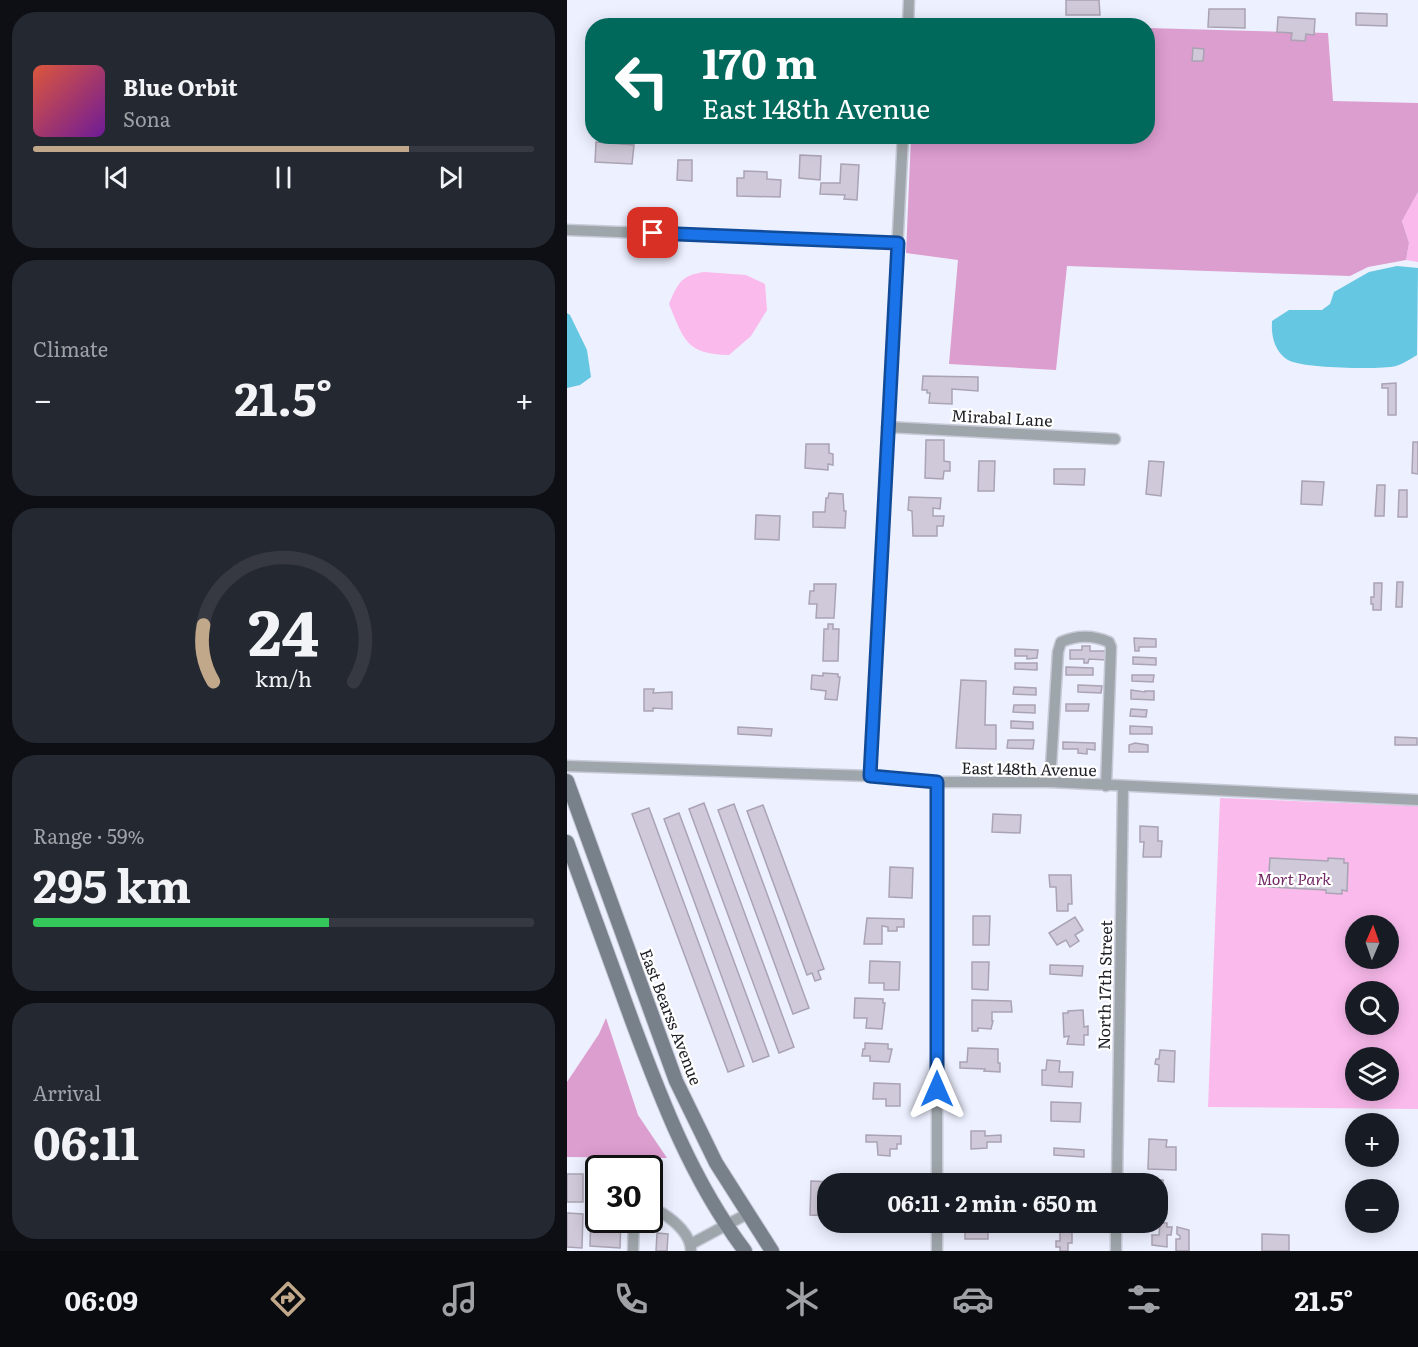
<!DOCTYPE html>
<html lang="en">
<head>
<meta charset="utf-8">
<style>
	:root { --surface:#171b24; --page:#242831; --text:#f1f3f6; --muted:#9ea1a6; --line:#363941; --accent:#c2a88a }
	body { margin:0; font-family:Literata,serif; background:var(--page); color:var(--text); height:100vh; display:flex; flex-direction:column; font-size:22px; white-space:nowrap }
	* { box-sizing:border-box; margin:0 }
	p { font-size:20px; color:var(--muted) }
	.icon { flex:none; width:33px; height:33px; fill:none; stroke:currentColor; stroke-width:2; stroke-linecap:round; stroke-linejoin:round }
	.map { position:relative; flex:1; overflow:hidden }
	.side { display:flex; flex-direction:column; gap:12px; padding:12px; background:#0d0f14; width:567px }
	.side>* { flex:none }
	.top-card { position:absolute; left:18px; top:18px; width:570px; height:126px; border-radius:24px; box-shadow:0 3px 15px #0003; background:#00695c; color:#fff; overflow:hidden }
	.needle { width:39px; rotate:2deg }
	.buttons { position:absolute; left:778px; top:915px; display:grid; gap:12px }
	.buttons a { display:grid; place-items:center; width:54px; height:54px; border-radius:50%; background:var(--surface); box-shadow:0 3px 15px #0003; font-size:30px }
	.speed { position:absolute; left:18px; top:1155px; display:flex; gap:12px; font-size:30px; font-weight:700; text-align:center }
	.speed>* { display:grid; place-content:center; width:78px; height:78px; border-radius:50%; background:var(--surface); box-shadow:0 3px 15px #0003; line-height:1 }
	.speed .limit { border:3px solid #111; border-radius:9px; background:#fff; color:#111 }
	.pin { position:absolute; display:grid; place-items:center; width:51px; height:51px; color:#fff; margin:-26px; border-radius:12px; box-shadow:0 3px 9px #0006 }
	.me { position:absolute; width:66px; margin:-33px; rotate:0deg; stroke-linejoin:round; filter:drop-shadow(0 0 4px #0008) }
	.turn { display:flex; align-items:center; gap:21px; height:126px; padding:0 18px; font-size:27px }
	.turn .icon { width:78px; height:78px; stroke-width:2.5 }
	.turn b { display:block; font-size:42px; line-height:51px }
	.big { font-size:45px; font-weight:700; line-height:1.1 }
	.side .widget { flex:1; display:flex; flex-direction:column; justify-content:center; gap:9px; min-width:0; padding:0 21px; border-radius:24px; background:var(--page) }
	.side .dial { align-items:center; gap:0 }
	.dial svg { height:156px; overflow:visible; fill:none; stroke:var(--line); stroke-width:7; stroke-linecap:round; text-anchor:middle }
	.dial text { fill:var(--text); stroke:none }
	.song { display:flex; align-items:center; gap:18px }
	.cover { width:72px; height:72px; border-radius:9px; background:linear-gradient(135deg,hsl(10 70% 55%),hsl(280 70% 35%)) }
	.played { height:6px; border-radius:3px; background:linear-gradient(90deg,var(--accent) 75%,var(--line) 75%) }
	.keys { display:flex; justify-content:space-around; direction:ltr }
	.heat { display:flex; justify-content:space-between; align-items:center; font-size:33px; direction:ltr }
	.charge { height:9px; border-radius:4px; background:linear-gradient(90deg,#34c759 59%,var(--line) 0) }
	.trip { position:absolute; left:250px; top:1173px; width:351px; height:60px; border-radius:24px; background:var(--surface); box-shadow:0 3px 15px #0003; font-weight:700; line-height:60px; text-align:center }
	.tab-bar { display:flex; height:96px; justify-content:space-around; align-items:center; background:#090b0e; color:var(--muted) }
	.tab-bar .icon { width:42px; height:42px }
	.tab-bar .selected { color:var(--accent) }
	.tab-bar b { font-size:27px; color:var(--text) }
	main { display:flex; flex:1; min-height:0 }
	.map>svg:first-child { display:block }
	.green { fill:#fabaec; fill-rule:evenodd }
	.forest { fill:#dc9dcf }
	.water { fill:#65c7e2 }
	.building { fill:#d0c9d9; stroke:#aaa3b4; stroke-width:1.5 }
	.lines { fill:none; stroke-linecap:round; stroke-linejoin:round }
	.street-casing { stroke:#c8cad8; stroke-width:13 }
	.secondary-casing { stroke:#c8cad8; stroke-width:16 }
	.street { stroke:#9fa6ab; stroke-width:10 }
	.secondary { stroke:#78818a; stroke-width:14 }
	.route-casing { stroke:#114b97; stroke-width:15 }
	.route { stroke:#1a73e8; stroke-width:10 }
	.labels { text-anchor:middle; stroke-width:4.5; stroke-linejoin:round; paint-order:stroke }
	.street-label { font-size:16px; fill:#1e1f25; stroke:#fff }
	.park-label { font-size:16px; font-style:italic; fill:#732967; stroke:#fff }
</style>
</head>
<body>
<main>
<section class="side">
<div class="widget">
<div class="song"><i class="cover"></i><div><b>Blue Orbit</b><p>Sona</p></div></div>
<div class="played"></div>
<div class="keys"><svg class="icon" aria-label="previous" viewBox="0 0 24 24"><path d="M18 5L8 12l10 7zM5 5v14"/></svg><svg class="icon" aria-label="pause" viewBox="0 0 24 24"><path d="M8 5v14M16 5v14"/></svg><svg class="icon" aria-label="next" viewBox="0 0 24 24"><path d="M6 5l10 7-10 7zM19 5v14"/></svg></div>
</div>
<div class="widget"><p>Climate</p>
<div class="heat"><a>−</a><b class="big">21.5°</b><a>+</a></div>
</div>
<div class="widget dial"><svg viewBox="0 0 100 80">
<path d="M14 69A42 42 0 1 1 86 69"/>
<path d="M14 69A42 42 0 0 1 9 40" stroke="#c2a88a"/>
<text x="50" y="56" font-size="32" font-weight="700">24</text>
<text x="50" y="72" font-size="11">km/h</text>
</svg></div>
<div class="widget"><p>Range · 59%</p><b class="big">295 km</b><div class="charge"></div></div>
<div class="widget"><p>Arrival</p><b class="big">06:11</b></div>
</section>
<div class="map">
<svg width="851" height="1251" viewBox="0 0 851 1251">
	<rect width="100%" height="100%" fill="#edf0ff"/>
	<g class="green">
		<polygon points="851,192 851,262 839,260 842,243 835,221"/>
		<path d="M138,272L179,275L198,284L200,310L184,336L162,355C119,354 117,340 102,304C111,283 114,275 138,272Z"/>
		<path d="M653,798L851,806V1109L641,1107ZM789,926H822V958H789ZM789,992H822V1024H789ZM789,1058H822V1090H789Z"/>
	</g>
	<g class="forest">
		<polygon points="581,28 761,33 766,101 851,103 851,192 835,221 842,243 839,260 801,267 783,276 500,266 489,370 382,364 391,260 339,253 344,137 580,136"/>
		<polygon points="39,1018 71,1115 100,1158 0,1157 0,1082 32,1034"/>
	</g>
	<g class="water">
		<path d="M830,266L851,268L850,355C843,359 836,364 829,366C812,370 738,368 723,361C708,353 704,337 705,321L722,310H755L763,304L767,292L802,272Z"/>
		<polygon points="0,313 3,315 20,350 24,377 13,385 0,388"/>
	</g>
	<g class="building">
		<polygon points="499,0 532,0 533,15 499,15"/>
		<polygon points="642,9 678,9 678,28 641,27"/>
		<polygon points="789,13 820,14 820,26 789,25"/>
		<polygon points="711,17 748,19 747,35 739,34 738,41 724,40 725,33 710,32"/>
		<polygon points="626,48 637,49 636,61 625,61"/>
		<polygon points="29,142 67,145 65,164 28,162"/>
		<polygon points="233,155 254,156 253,180 232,178"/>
		<polygon points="111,160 125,160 125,181 110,180"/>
		<polygon points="274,164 292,165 290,200 277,199 278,195 253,194 254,183 273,183"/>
		<polygon points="177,171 200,172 200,179 214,180 213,197 170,196 170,178 177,178"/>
		<polygon points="356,376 411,377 411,391 385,389 385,404 362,403 363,393 360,393 360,390 355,390"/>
		<polygon points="829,383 829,415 821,415 821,388 815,388 815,384"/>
		<polygon points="359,440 377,440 377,461 383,462 383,471 377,471 376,479 358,478"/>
		<polygon points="846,442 851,442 851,474 845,473"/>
		<polygon points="239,444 262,444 262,453 266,454 266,465 261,464 261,470 238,468"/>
		<polygon points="412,461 428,461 427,491 411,491"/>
		<polygon points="582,461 597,462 594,496 579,494"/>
		<polygon points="487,469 518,469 517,485 487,484"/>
		<polygon points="735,481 757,482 755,505 734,504"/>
		<polygon points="810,485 818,485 817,516 808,516"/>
		<polygon points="832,490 840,490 840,517 831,517"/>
		<polygon points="262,493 276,494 277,511 279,511 278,528 246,527 246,512 258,512 259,498 261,498"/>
		<polygon points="342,497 374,498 373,509 366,508 366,516 377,516 376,526 370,526 370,536 346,536 345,511 341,510"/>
		<polygon points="189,515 213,516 212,540 188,539"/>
		<polygon points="830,582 836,582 835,607 829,607"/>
		<polygon points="807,583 815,583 814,610 806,610 806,604 804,604 804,597 807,597"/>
		<polygon points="247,584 269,584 267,618 249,618 250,604 242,604 243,591 247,591"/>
		<polygon points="261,624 266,624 266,629 272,629 271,661 256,661 257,629 261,629"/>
		<polygon points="567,638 589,639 589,647 572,647 572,651 568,651"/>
		<polygon points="515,646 523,646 523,651 539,651 539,660 522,659 521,663 517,663 517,659 503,659 503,650 515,650"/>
		<polygon points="448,649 471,650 470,658 460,659 460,656 448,656"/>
		<polygon points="566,657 589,658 589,665 566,664"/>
		<polygon points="448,663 470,663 470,670 448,669"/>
		<polygon points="499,667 526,668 526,675 499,675"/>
		<polygon points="256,673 271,674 271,677 273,677 270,700 258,699 259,691 244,689 245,675 256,676"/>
		<polygon points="565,675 587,675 586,682 565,681"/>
		<polygon points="394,680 419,681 418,725 429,725 429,749 389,748"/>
		<polygon points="511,685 535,686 534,693 511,692"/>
		<polygon points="447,687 469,688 469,695 446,694"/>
		<polygon points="77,689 87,689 86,693 105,692 105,709 86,708 86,711 77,711"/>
		<polygon points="564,690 578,692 578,691 587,691 587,700 564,699"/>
		<polygon points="499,704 522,704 521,711 499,711"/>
		<polygon points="447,705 468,705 468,713 446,712"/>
		<polygon points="564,709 580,710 579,717 563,716"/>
		<polygon points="444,721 466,722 466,729 444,728"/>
		<polygon points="563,726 585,727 585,734 563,734"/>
		<polygon points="171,727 205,729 204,736 171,734"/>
		<polygon points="828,737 850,738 850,745 828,745"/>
		<polygon points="441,740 467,740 466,749 440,748"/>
		<polygon points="496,742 528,743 528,750 520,749 520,754 511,753 511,749 496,749"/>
		<polygon points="568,743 581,745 581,752 562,752 562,745"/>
		<polygon points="137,803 227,1047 212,1053 122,809"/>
		<polygon points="167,804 242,1008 226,1014 151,810"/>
		<polygon points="196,805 257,969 251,971 254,979 248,981 245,973 240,975 180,811"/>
		<polygon points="82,808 177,1066 161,1072 65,814"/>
		<polygon points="112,813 202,1056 186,1062 97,819"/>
		<polygon points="426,814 454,815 453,833 425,832"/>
		<polygon points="573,826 591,827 591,841 595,841 594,857 576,857 577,842 573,842"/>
		<polygon points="703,858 761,861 761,858 777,859 777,863 781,863 780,891 775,890 775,894 759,893 759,890 701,887"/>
		<polygon points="323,867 346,868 345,898 322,897"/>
		<polygon points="482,875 504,875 505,904 501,904 501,911 490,911 489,887 483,887"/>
		<polygon points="406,916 423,916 422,945 406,945"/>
		<polygon points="508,917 516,930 508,935 512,941 503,947 499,940 490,945 482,933"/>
		<polygon points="300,918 337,919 337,927 330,927 330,931 321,931 321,927 315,926 315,944 297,944"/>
		<polygon points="303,961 333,962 332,990 317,990 317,983 302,983"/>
		<polygon points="405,962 422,962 421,990 405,989"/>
		<polygon points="483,965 516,966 515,976 483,974"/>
		<polygon points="288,998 316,999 316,1003 318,1003 315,1029 299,1028 300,1018 287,1018"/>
		<polygon points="405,1000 444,1001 445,1012 425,1012 425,1021 426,1021 424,1029 411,1028 411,1031 405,1031"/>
		<polygon points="516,1010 517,1027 521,1026 521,1035 517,1035 517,1045 500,1044 502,1036 497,1037 496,1013 501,1013 501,1011"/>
		<polygon points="298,1043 321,1044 321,1049 325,1049 322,1062 303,1061 303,1056 295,1056 296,1049 298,1049"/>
		<polygon points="401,1048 431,1049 431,1063 433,1063 433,1072 417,1071 418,1069 393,1068 393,1062 400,1062"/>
		<polygon points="593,1050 608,1051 607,1082 591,1081 592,1065 588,1064 589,1059 592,1059"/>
		<polygon points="480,1060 493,1061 492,1072 506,1072 505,1087 475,1085 475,1070 479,1070"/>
		<polygon points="307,1083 333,1084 333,1106 319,1106 319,1099 306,1099"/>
		<polygon points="484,1102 514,1103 513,1122 484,1121"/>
		<polygon points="404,1131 418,1131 418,1136 434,1135 434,1142 420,1142 420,1148 404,1149"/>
		<polygon points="299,1135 334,1136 334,1144 330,1144 330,1149 323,1149 323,1156 311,1155 310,1142 299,1142"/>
		<polygon points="582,1139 600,1140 599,1147 609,1147 609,1170 581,1169"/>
		<polygon points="487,1148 517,1150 517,1157 487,1155"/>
		<rect x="0" y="1174" width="16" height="28"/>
		<polygon points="25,1178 32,1179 32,1203 23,1202"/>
		<polygon points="589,1180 596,1180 596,1206 591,1206 591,1184 589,1184"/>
		<polygon points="244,1181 266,1182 266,1184 261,1184 261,1216 243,1215"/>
		<polygon points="0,1213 16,1214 15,1248 0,1247"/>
		<polygon points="24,1213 32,1213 32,1220 54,1220 53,1248 23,1246"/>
		<polygon points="493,1222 510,1222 510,1231 505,1231 505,1243 501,1243 501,1251 493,1251 493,1247 489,1247 489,1241 493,1241"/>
		<polygon points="593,1223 600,1223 600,1227 605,1227 604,1235 600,1235 600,1247 585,1245 585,1235 592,1235"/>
		<polygon points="415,1224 421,1226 421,1239 398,1239 398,1225"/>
		<polygon points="610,1227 622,1230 622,1251 609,1251 609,1239 613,1239 613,1236 610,1234"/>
		<polygon points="90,1233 101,1234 100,1251 89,1251"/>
		<polygon points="695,1234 722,1235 722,1251 695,1251"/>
	</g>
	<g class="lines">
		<defs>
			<g id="street">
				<polyline points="341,26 342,0"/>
				<polyline points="0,230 331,243"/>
				<polyline points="320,427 548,439"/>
				<polyline points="0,766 303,776 370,782 483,782 851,800"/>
				<polyline points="303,776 336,136"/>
				<path d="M483,782L491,652L494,642C510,635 526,635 542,642L544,647L539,786"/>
				<polyline points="370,1184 370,782"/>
				<polyline points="550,1184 556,787"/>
				<path d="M95,1213C108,1221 124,1235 124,1251"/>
				<polyline points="124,1244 180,1214"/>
				<polyline points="66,1251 67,1220"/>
				<polyline points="370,1251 370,1222"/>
				<polyline points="549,1251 549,1222"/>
			</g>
			<g id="secondary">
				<polyline points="0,781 109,1081 149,1163 205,1251"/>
				<path d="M0,842C21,901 43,959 64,1018C94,1099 125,1181 178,1251"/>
			</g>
		</defs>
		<use href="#street" class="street-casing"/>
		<use href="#secondary" class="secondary-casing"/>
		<use href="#street" class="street"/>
		<use href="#secondary" class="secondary"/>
	</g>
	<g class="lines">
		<defs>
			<polyline id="route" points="86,233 331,243 303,776 370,782 370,1089"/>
		</defs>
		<use href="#route" class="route-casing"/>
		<use href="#route" class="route"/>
	</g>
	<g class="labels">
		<g class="street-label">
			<text transform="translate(435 418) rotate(3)" y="6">Mirabal Lane</text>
			<text transform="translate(462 769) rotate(1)" y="6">East 148th Avenue</text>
			<text transform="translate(538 985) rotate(-89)" y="6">North 17th Street</text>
			<text transform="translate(104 1017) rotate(69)" y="6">East Bearss Avenue</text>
		</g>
		<g class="park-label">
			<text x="727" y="885">Mort Park</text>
		</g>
	</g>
</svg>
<div class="buttons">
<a><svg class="needle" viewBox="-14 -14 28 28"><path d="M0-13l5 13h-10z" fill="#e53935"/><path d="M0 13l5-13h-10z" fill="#9ea1a6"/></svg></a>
<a><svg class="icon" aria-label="search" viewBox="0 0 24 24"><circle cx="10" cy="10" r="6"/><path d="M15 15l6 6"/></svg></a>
<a><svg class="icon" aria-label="layers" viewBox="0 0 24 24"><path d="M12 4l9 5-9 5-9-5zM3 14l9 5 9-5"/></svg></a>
<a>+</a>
<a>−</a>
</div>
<div class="speed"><div class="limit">30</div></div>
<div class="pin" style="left:86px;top:233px;background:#d93025"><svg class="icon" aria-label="arrive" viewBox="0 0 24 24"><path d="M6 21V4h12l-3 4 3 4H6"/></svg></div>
<svg class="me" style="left:370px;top:1089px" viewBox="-20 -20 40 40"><path d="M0-17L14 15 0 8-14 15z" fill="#1a73e8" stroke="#fff" stroke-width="4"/></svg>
<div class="trip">06:11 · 2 min · 650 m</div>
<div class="top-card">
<div class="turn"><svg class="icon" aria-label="left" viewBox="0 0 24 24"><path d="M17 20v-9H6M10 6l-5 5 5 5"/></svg><div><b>170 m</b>East 148th Avenue</div></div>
</div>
</div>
</main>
<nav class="tab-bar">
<b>06:09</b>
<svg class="icon selected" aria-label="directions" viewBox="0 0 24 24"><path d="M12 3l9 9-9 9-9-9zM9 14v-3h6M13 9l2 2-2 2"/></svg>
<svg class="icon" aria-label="music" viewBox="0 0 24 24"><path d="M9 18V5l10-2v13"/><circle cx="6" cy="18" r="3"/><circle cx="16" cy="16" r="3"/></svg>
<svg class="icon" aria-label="phone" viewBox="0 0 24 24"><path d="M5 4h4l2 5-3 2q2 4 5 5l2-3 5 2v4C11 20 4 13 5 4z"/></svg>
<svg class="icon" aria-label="climate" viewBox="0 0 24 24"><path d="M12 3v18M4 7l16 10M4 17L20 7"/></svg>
<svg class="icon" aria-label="car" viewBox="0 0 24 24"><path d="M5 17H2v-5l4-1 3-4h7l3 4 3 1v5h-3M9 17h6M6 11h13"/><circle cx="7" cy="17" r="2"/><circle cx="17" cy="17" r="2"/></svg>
<svg class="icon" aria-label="filters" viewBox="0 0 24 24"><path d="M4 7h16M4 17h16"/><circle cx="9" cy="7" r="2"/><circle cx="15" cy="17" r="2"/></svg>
<b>21.5°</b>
</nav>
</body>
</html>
